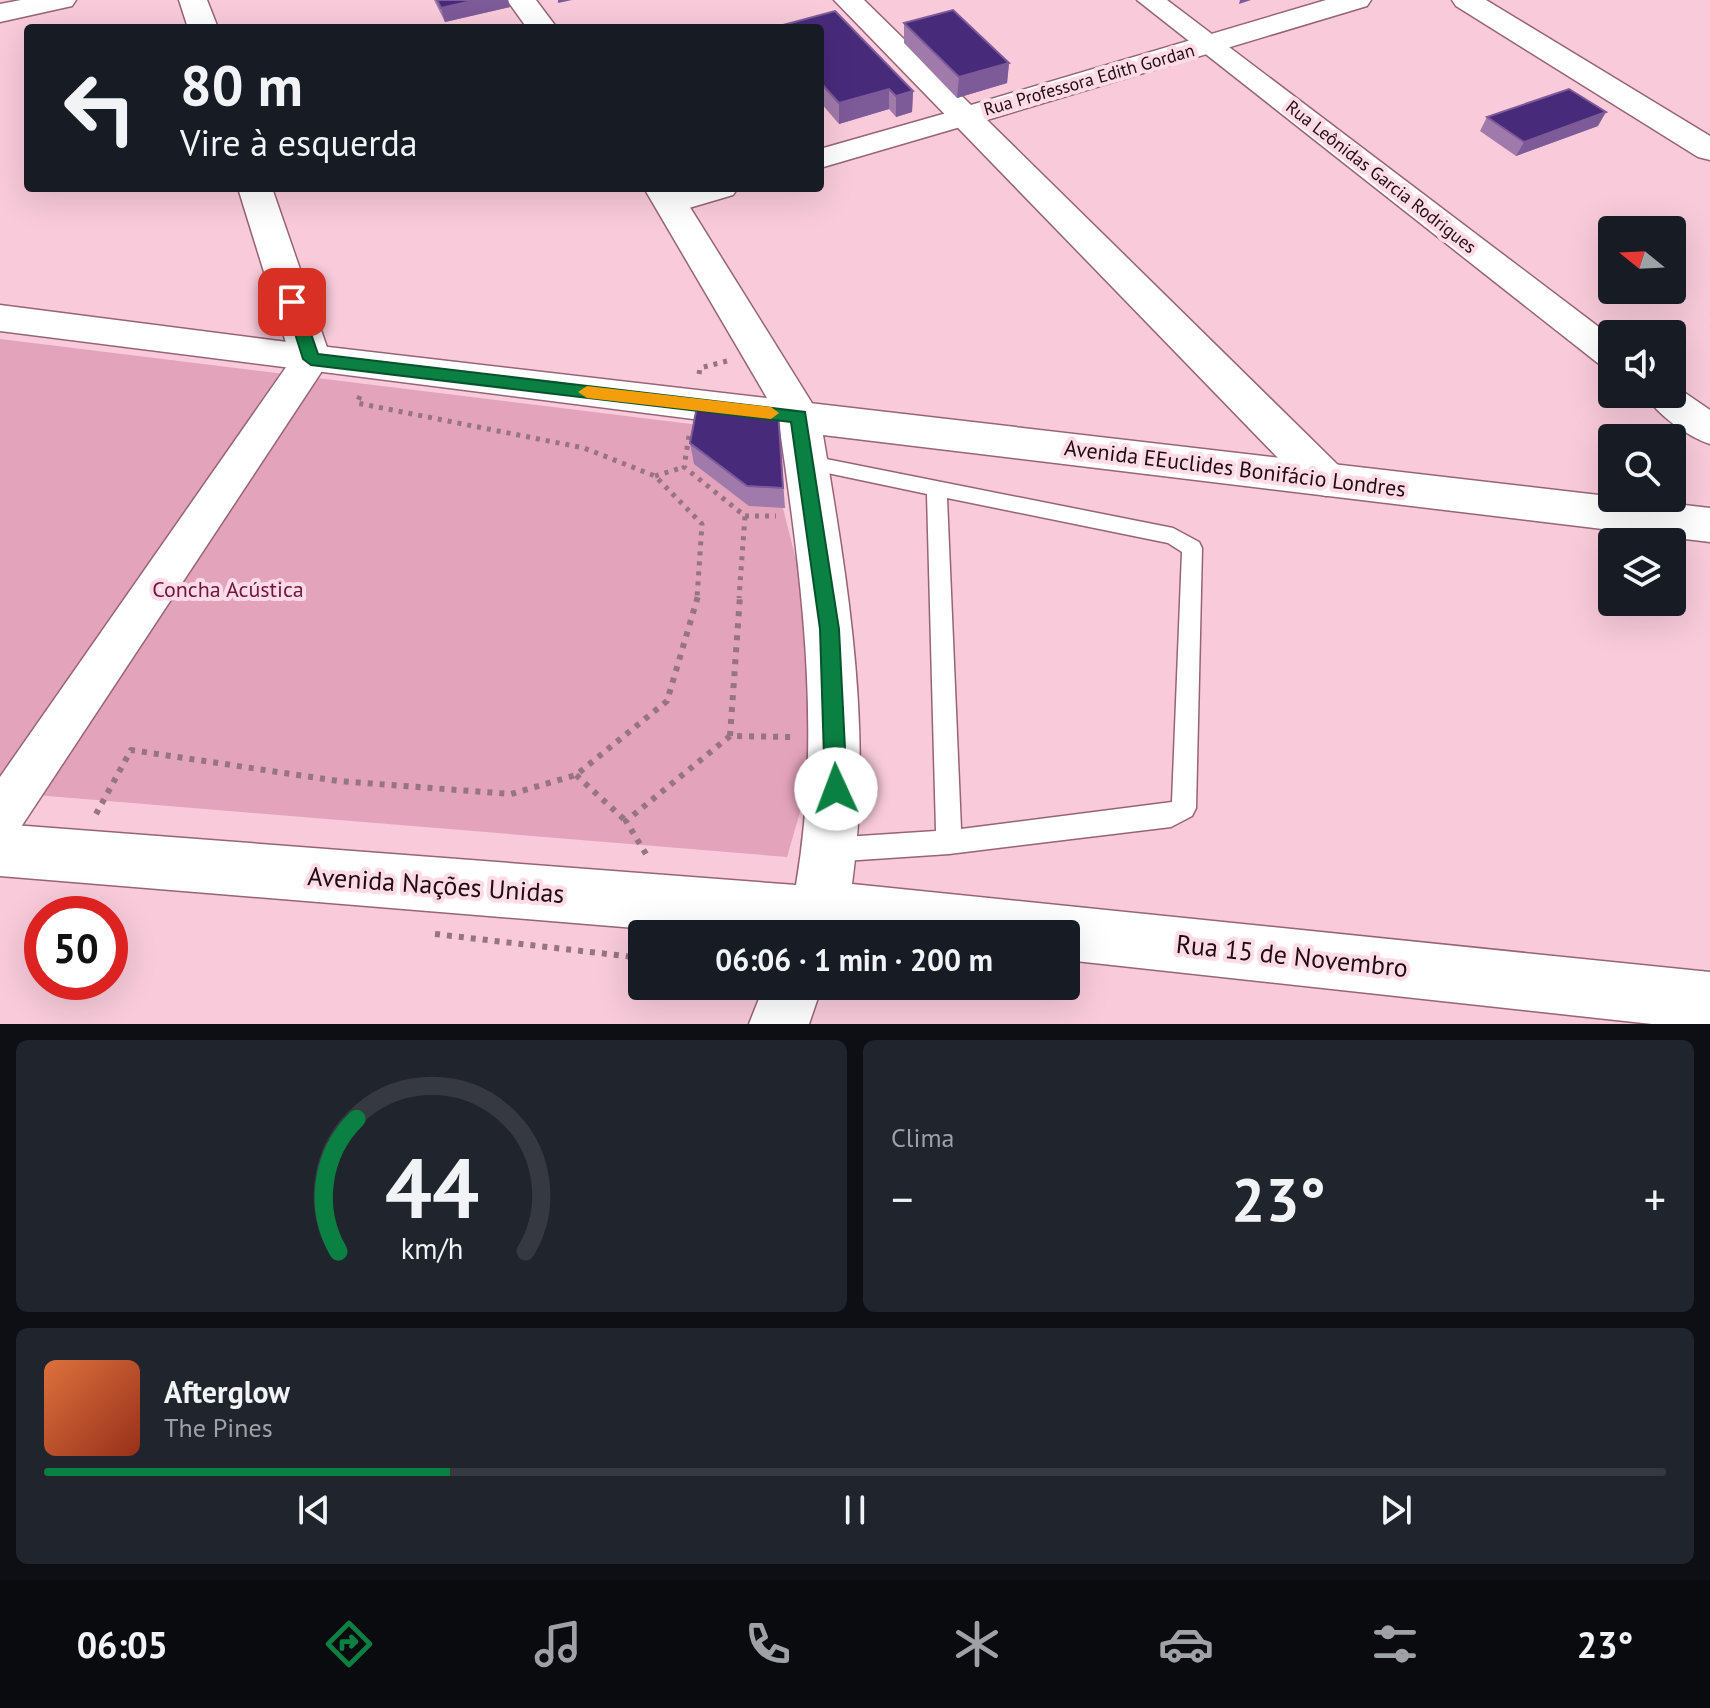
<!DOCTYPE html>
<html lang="pt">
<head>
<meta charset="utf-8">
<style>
	:root { --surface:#171b24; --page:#20242c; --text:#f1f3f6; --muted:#9ea1a6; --line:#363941; --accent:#0b8043 }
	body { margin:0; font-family:"PT Sans",sans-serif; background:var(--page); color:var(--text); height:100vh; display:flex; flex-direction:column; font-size:30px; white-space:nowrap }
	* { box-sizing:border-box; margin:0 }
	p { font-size:26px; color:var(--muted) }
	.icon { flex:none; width:44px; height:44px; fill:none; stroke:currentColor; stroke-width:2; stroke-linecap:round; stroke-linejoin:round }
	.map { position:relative; height:1024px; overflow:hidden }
	.panel { display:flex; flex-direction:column; gap:16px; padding:16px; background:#0d0f14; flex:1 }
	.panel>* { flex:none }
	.guide { position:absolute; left:24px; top:24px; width:800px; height:168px; border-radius:8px; box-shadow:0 8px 32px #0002; background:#171b24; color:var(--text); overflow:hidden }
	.needle { width:52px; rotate:288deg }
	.fabs { position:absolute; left:1598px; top:216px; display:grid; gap:16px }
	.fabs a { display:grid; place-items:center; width:88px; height:88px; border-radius:8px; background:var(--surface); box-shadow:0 8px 32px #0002; font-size:40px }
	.speed { position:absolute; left:24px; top:896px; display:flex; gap:16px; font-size:40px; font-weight:700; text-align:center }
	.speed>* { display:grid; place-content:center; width:104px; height:104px; border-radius:50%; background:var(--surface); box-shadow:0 8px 32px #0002; line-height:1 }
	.speed .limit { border:12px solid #d22; background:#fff; color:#111 }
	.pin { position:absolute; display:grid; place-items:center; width:68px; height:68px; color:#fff; margin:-34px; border-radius:16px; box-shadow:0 4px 12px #0006 }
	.me { position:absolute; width:88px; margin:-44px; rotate:358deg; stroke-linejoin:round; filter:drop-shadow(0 0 6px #0008) }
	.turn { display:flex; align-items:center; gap:28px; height:168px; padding:0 24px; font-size:36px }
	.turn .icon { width:104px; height:104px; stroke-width:2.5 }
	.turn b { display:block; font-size:56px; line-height:68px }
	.big { font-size:60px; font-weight:700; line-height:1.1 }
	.panel .tile { flex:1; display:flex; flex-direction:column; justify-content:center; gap:12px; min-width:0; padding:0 28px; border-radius:12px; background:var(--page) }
	.panel .dial { align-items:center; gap:0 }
	.dial svg { height:208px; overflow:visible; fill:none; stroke:var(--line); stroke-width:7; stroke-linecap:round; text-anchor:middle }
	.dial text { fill:var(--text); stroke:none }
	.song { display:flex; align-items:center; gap:24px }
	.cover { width:96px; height:96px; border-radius:12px; background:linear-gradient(135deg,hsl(20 70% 55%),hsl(10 70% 35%)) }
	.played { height:8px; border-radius:4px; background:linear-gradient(90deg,var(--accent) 25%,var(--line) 25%) }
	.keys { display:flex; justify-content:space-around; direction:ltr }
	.heat { display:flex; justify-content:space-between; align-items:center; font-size:44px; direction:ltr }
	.panel .tiles { flex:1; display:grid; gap:16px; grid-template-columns:1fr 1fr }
	.tile:last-child { grid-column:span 2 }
	.trip { position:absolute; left:628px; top:920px; width:452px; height:80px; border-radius:8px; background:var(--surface); box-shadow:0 8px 32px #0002; font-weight:700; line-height:80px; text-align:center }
	.dock { display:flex; height:128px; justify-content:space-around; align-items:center; background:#090b0e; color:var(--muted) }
	.dock .icon { width:56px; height:56px }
	.dock .current { color:var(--accent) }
	.dock b { font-size:36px; color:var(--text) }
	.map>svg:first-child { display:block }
	.green { fill:#e3a3ba }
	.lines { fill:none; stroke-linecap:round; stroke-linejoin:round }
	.service-casing { stroke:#966476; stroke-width:3 }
	.minor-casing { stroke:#966476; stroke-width:3 }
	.tertiary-casing { stroke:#966476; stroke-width:3 }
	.secondary-casing { stroke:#966476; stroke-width:3 }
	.path-far1 { stroke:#967481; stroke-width:5; stroke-dasharray:4 6; stroke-linecap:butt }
	.path { stroke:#967481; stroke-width:6; stroke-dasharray:5 7; stroke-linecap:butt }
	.service { fill:#fff; fill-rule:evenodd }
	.minor { fill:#fff; fill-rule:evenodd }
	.tertiary { fill:#fff; fill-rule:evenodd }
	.secondary { fill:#fff; fill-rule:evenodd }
	.wall { fill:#a07aaa }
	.shaded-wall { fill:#7d5a98 }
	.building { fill:#482a7b; stroke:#7d5a98; stroke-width:2 }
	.route { fill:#0b8043; stroke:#07532c; stroke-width:2 }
	.slow { fill:#f59e0b }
	.labels { text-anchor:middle; stroke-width:8; stroke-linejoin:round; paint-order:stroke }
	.far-street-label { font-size:18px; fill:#200c14; stroke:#fedbe6 }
	.street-label { font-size:22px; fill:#200c14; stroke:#fedbe6 }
	.park-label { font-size:22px; fill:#6f1541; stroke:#fedbe6 }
	.near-street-label { font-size:26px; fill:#200c14; stroke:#fedbe6 }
</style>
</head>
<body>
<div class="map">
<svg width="1710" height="1024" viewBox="0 0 1710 1024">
	<rect width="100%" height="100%" fill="#f8cada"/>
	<polygon class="green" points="0,339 764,433 832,702 787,857 0,792"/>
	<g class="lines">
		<defs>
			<path id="service" d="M806,455L1173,528L1199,542L1202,548L1196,808L1192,816L1171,827L949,854L829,862L820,858L817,850L820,842L829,838L936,831L927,494L799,467L796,462ZM947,498L1168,543L1182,552L1172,802L961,829Z"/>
			<g id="minor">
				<polygon points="1137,0 1167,0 1612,337 1612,367 1599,364"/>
				<polygon points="964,108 974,111 979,117 974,123 820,168 820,149"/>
				<polygon points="688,188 738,188 733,195 672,213 661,210 656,203 661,196"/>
				<polygon points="311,347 324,350 329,359 324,368 17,833 0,840 0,777 298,350"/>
				<path d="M1672,384L1710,410V444C1688,437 1656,414 1645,394H1672Z"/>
			</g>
			<g id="tertiary">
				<polygon points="179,0 207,0 218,28 188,28"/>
				<polygon points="507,0 536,0 557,28 527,28"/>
				<polygon points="834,0 864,0 971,105 1326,0 1371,0 1367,6 987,120 1341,468 1348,480 1341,492 1326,496 1311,492"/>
				<polygon points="238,188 272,188 331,359 325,369 311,373 297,369 291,359"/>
				<polygon points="644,188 678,188 820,416 814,427 799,431 784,427"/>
			</g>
			<g id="secondary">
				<polygon points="21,0 76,0 72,6 0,22 0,4"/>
				<polygon points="1452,0 1486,0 1710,136 1710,160 1698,157 1456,6"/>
				<path d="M0,305L311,345L1710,508V542L823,435C848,584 873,732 852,884L1710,972V1024H1652L1066,960V934H708L0,876V824L796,885C822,732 802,582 780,430L0,331Z"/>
				<polygon points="764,986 822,986 809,1024 749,1024"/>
			</g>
		</defs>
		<use href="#service" class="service-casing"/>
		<use href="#minor" class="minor-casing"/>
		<use href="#tertiary" class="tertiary-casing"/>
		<use href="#secondary" class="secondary-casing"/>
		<g class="path-far1">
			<polyline points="699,374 700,368 727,361"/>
			<polyline points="360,396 357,403 584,448 655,476 702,524 697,598"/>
			<polyline points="689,436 684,467 745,516 739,598"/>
			<polyline points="655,476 684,467"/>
			<polyline points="745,516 776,516"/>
		</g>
		<g class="path">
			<polyline points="730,736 740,596"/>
			<polyline points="576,775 626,821"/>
			<polyline points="96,814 131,750 338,781 511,794 576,775 667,701 698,596"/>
			<polyline points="646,854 626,821 730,736 791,737"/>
			<polyline points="435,934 642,958"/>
		</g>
		<use href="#service" class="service"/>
		<use href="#minor" class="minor"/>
		<use href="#tertiary" class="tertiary"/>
		<use href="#secondary" class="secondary"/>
	</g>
	<g class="wall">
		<polygon points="434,0 508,0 510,7 445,22"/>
		<polygon points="904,23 1009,63 1007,83 957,98 904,43"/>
		<polygon points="820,28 913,91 912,112 896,117 889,109 839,124 820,102"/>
		<polygon points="1487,117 1598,126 1516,156 1480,131"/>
		<polygon points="778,410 785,508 749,506 694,464 690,443"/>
	</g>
	<g class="shaded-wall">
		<polygon points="476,0 508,0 510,7 445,22 441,8"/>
		<polygon points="558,0 572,0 558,3"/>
		<polygon points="1240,0 1251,0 1239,4"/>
		<polygon points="1009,63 1007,83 957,98 959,77"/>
		<polygon points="889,89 889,109 839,124 839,103"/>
		<polygon points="913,91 912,112 896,117 896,96"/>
		<polygon points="1606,112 1598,126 1516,156 1524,142"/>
	</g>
	<g class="building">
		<polygon points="437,0 476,0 441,8"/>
		<polygon points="953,10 1009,63 959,77 904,23"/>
		<polygon points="835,11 913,91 896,96 889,89 839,103 820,82 820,28 772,28"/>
		<polygon points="1569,89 1606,112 1524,142 1487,117"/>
		<polygon points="698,401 778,410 783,488 747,486 690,443"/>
	</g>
	<polygon class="route" points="292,297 300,302 318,354 805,412 839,629 847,789 844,796 836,799 828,796 825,789 820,629 791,422 311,365 303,359 285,302"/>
	<polygon class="slow" points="587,386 771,407 779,413 771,419 587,398 578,392"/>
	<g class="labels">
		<g class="far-street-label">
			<text transform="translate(1089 80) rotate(-16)" y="6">Rua Professora Edith Gordan</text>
			<text transform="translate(1381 177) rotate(38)" y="6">Rua Leônidas Garcia Rodrigues</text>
		</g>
		<g class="street-label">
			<text transform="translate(1235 468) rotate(7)" y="8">Avenida EEuclides Bonifácio Londres</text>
		</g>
		<g class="park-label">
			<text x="228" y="597">Concha Acústica</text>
		</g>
		<g class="near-street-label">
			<text transform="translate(436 885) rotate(4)" y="9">Avenida Nações Unidas</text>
			<text transform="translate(1292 956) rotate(6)" y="9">Rua 15 de Novembro</text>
		</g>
	</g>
</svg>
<div class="fabs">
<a><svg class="needle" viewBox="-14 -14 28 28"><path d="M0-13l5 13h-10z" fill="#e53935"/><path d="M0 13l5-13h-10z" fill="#9ea1a6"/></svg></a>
<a><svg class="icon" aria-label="sound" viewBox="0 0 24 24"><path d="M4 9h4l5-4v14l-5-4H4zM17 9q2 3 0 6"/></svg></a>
<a><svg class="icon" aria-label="search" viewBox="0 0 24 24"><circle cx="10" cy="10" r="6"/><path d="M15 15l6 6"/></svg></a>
<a><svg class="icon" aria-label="layers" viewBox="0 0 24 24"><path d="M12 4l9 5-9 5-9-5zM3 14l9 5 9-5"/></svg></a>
</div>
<div class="speed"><div class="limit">50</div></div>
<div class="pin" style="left:292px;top:302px;background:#d93025"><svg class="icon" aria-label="arrive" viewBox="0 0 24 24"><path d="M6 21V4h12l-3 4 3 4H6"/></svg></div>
<svg class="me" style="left:836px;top:789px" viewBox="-20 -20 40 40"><circle r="19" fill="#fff"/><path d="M0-13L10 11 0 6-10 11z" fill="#0b8043"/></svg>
<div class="trip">06:06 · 1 min · 200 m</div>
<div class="guide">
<div class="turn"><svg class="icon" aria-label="left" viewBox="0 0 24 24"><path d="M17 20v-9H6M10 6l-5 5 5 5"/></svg><div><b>80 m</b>Vire à esquerda</div></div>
</div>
</div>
<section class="panel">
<div class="tiles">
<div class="tile dial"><svg viewBox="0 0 100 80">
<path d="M14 69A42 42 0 1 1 86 69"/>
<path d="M14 69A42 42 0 0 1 21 18" stroke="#0b8043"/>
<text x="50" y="56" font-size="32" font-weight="700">44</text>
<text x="50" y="72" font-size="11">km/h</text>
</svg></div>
<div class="tile"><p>Clima</p>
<div class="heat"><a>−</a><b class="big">23°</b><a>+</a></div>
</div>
<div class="tile">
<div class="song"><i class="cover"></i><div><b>Afterglow</b><p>The Pines</p></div></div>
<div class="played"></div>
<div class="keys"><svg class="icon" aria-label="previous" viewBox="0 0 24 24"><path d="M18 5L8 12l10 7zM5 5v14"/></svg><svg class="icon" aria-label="pause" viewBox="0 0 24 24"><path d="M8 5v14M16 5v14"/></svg><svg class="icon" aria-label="next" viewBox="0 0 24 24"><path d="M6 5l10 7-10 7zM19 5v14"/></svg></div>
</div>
</div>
</section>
<nav class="dock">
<b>06:05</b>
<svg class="icon current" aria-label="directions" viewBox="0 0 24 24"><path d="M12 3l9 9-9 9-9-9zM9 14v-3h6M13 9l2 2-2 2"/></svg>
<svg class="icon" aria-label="music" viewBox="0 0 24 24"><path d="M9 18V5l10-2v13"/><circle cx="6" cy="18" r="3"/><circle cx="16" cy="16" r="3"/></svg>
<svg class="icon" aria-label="phone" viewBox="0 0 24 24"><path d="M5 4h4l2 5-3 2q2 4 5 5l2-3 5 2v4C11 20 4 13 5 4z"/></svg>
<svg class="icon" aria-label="climate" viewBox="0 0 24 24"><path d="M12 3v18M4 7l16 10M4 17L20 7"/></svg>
<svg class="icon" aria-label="car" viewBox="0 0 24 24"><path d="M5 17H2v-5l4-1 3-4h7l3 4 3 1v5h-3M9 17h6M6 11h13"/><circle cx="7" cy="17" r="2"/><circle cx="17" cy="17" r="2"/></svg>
<svg class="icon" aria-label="filters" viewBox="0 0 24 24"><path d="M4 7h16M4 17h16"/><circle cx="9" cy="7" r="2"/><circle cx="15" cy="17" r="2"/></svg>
<b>23°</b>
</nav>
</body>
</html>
